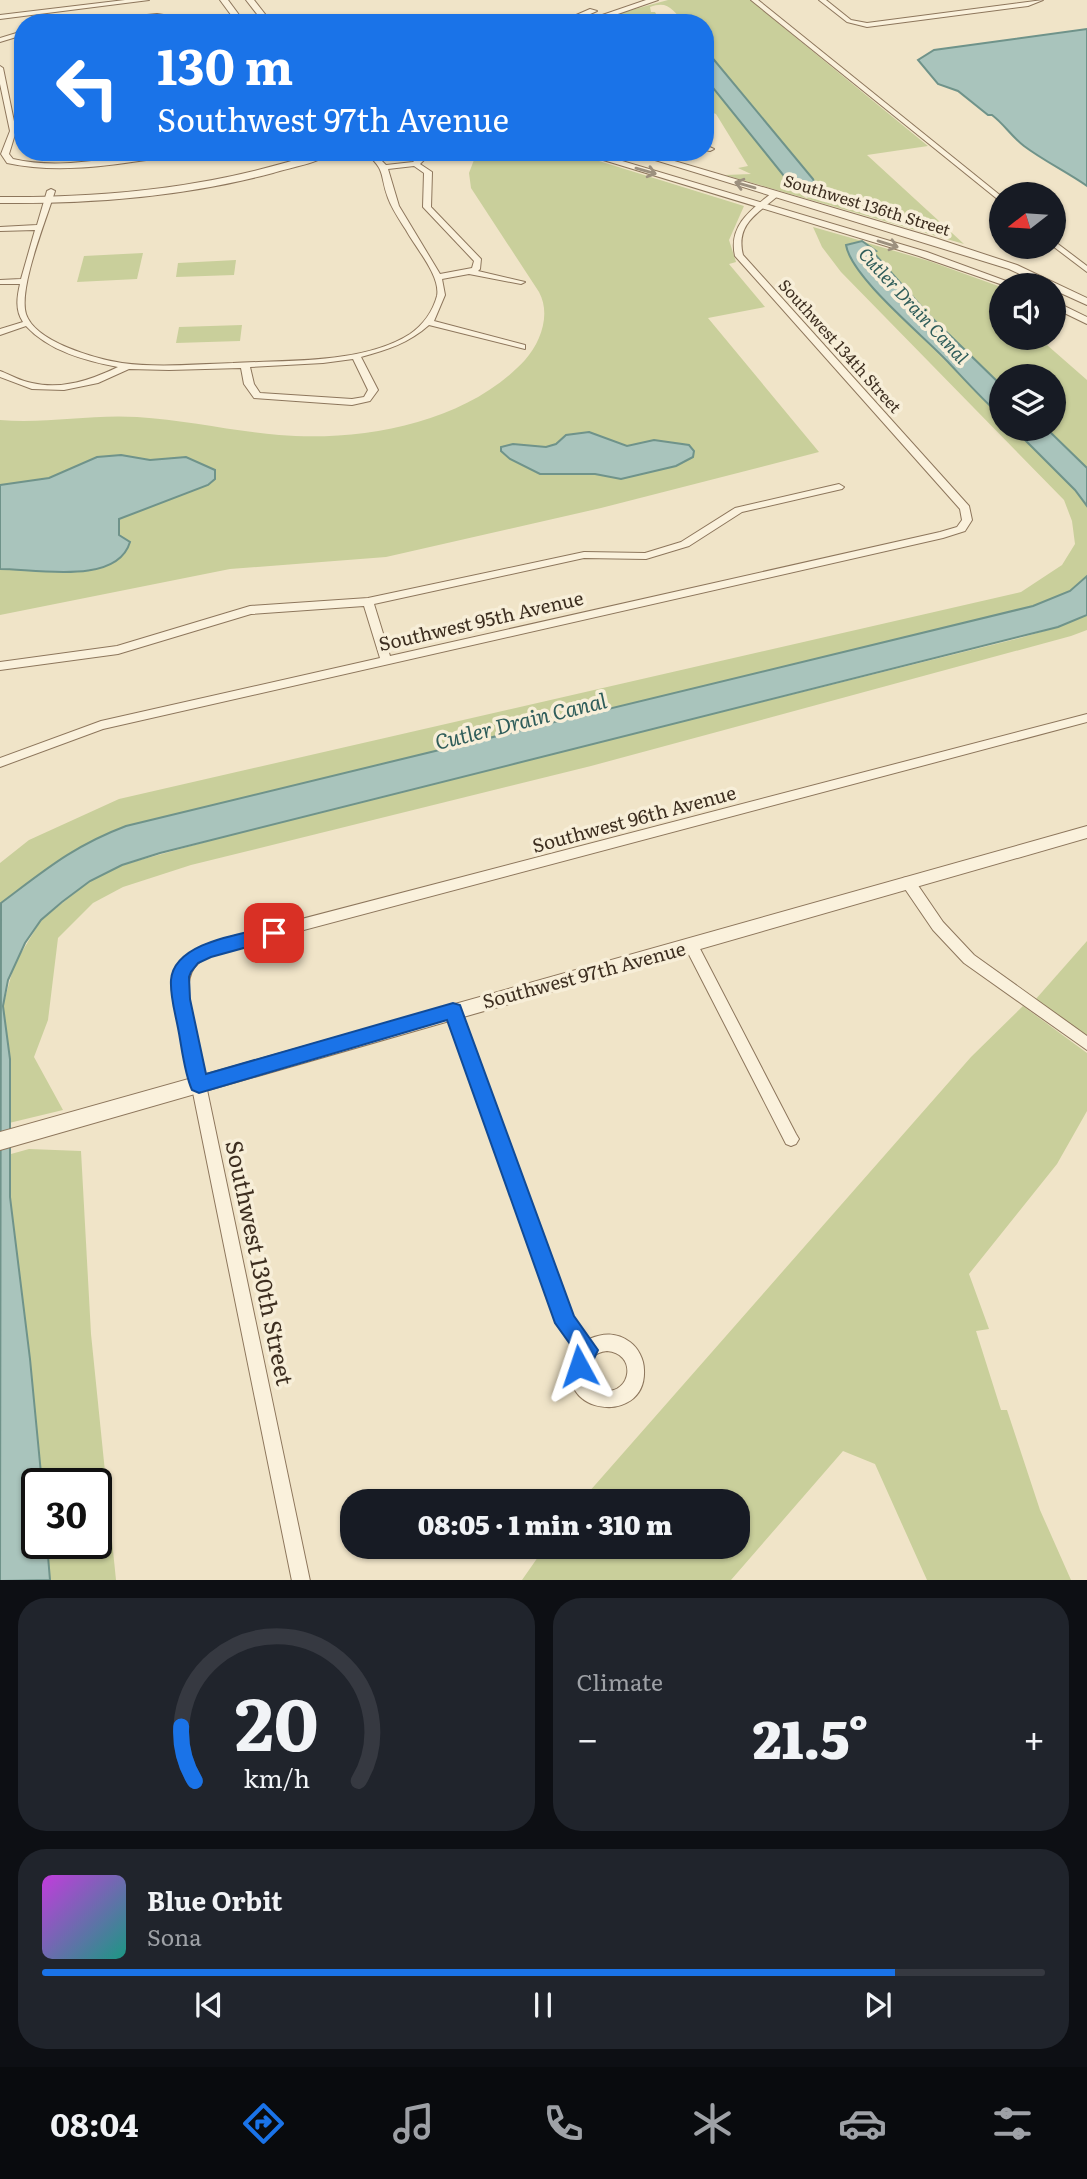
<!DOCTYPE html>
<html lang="en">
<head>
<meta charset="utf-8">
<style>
	:root { --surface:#171b24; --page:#20242c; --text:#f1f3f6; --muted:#9ea1a6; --line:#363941; --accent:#1a73e8 }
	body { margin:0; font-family:Literata,serif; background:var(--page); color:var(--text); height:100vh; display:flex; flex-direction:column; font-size:26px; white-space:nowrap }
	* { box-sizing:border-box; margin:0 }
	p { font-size:23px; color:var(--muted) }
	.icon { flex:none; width:38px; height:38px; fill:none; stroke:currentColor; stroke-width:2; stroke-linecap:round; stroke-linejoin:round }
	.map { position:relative; height:1580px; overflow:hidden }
	.drawer { display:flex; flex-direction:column; gap:18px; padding:18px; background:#0d0f14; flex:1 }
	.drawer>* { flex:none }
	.top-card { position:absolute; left:14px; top:14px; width:700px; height:147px; border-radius:28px; box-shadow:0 2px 5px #0004; background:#1a73e8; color:#fff; overflow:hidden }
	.needle { width:46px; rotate:253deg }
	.fabs { position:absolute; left:989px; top:182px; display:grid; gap:14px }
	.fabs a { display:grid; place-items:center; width:77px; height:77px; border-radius:50%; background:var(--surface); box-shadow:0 2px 5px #0004; font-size:35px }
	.speed { position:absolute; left:21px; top:1468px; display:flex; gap:14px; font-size:35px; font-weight:700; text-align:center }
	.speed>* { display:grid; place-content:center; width:91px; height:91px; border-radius:50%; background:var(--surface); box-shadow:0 2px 5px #0004; line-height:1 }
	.speed .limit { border:4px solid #111; border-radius:10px; background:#fff; color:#111 }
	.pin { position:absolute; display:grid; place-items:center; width:60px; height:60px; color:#fff; margin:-30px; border-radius:14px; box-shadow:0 4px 10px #0006 }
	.me { position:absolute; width:77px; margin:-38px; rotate:355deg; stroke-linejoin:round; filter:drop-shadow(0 0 5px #0008) }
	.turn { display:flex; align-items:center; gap:24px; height:147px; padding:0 28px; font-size:32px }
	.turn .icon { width:91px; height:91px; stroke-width:2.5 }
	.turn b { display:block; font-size:49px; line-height:60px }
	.big { font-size:52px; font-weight:800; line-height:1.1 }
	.drawer .tile { flex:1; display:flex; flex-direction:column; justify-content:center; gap:10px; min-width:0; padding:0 24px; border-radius:28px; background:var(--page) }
	.drawer .dial { align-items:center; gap:0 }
	.dial svg { height:182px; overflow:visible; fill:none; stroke:var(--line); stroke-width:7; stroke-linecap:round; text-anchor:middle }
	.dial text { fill:var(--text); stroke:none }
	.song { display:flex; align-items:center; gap:21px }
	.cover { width:84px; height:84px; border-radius:10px; background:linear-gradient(135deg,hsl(290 70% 55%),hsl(170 70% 35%)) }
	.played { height:7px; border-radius:4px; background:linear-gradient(90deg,var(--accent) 85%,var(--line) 85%) }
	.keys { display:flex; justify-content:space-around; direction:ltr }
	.heat { display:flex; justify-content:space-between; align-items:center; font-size:38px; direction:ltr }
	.drawer .tiles { flex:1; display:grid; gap:18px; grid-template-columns:1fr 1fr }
	.tile:last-child { grid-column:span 2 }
	.trip { position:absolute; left:340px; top:1489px; width:410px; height:70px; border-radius:28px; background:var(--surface); box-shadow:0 2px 5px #0004; font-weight:800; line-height:70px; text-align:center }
	.tabs { display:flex; height:112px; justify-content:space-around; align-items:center; background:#090b0e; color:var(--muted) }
	.tabs .icon { width:49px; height:49px }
	.tabs .on { color:var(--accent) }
	.tabs b { font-size:32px; color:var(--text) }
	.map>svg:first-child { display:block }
	.green { fill:#c9cf9b }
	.water { fill:#a9c4bc; stroke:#6f938a; stroke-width:2 }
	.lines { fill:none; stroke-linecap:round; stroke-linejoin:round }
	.minor-casing { stroke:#8d765c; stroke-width:2 }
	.tertiary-casing { stroke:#8d765c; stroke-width:2 }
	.minor { fill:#faf1dc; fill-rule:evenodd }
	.tertiary { fill:#faf1dc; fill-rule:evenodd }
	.oneway { stroke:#9c907e }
	.route { fill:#1a73e8; stroke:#114b97; stroke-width:2 }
	.labels { text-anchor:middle; stroke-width:7; stroke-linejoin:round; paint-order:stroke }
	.far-street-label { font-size:16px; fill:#3d2e20; stroke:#f7eed8 }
	.far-water-label { font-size:18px; font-style:italic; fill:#2f5d5a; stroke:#f7eed8 }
	.street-label { font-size:19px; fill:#3d2e20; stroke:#f7eed8 }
	.water-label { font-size:21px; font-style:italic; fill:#2f5d5a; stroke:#f7eed8 }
	.near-street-label { font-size:23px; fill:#3d2e20; stroke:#f7eed8 }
</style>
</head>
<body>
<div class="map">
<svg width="1087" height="1581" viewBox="0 0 1087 1581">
	<rect width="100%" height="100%" fill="#f0e4c8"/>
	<g class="green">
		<path d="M668,0H750L928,146L867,155L964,244L725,175L751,174L738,168L748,166L716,114C700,110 705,91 705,78L784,176L796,187L793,189L806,198L824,194L821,185H816L705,49V23H684C673,10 668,0 650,7L651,12H655L661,23H640L613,15Z"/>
		<path d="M477,152H570L744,206L729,240L736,262L729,264L765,307L708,318L819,452L601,508L386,557L230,569L0,615V420C46,424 91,414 137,417C185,420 232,431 279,435C362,442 467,423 525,360C541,342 551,314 539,292L471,188L469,173Z"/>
		<path d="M813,227L862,241L847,244V251L855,265L883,299L1001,416V429H1014L1075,490L1087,506V576L1070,591L1033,606L126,826C72,847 44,870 0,904V863L29,840L119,799L1021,592L1062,565L1075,544L1072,521L1064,500L841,272L822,247Z"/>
		<polygon points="864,242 929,261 1001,287 1001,338 1039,338 1087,380 1087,468 1047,429 1054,429 1054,376 1001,376 1001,385 928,314 872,252 876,250"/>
		<polygon points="143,253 137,279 77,282 84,256"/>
		<polygon points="236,260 234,275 176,277 178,263"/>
		<polygon points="242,325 240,341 176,343 179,327"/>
		<polygon points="1087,615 1087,630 1071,636 591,766 191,865 123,887 93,903 58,938 48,1020 34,1057 63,1110 9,1123 10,1077 3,1006 14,965 41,920 90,881 122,865 278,822 1020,638 1058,627"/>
		<polygon points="1087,941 1087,1035 1035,1000"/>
		<polygon points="1023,1006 1087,1053 1087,1111 1057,1164 969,1274 989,1329 976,1331 1001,1410 1007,1410 1040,1510 1071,1580 927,1580 875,1464 843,1451 731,1580 522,1580 545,1547 737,1547 737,1502 581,1501 971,1057"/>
		<polygon points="29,1149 81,1151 91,1334 116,1580 50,1580 47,1544 96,1544 96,1484 42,1484 30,1359 10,1197 11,1154"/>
	</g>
	<g class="water">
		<path d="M1087,29V186C1067,172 1044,161 1024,146C1011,136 1004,124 992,115H988L958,91L938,84L918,60L934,50Z"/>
		<polygon points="705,49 813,179 819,195 808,196 784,176 705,78"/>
		<path d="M862,241L876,251L873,252L928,314L1001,385V416C982,399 965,380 948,362C924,336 851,277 846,245Z"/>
		<polygon points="1014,429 1047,429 1087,468 1087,506 1075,490"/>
		<polygon points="589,432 627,446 654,440 689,445 694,451 693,457 676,466 621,479 595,474 540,474 510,459 501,451 501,447 513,444 546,447 556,444 566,435"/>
		<path d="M121,455L150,460L186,457L215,470V479L208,485L119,519V535L130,542C117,586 35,569 0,569V485L49,478L97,457Z"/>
		<path d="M1087,576V615L1058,627L160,853L122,865L90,881L62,902L41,920L25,943L8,980L3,1006L10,1059V1197L30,1359L42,1484H37V1544H47L50,1580L0,1581L1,903C45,870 73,846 126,826L1033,606L1070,591Z"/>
	</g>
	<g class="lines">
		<defs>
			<g id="minor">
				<polygon points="751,0 758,0 1001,196 1001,202"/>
				<polygon points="819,0 826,0 851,20 867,23 1043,0 1028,6 867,27 847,22"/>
				<polygon points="157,14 177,17 185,23 157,17 107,23 137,16"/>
				<polygon points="23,31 23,35 0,42 0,38"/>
				<path d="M0,66L3,68L16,131L9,154L13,159C70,172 126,152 183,152C172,157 158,158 146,160C100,167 53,173 7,163L1,154L10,131L0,84Z"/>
				<polygon points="705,145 714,149 710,151 705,150"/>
				<path d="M365,152H373L386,165L413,162L424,152H432L420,164L432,172L431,207L481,259L480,269L478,271L525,282L521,284L469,274L442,279L445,295L434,321L525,345V349L429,325C409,343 387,350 361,357L378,390L370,401L352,405L254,398L244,384L241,368L169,370L129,369L98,383L64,390L32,389L0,377V371C11,375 20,381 32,383C62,390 91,380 118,367C86,361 49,351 26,326L0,335V329L23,322C15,310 17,297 20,284H0V280L21,279L35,230L0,231V227L37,225L47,191L51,189L55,191C47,218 18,288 26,314C35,342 96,359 122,363C159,368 197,364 233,363C287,360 363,364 410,334C423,325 433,311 437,296C441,276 415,247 406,230C399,219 392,209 388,198C379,173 387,172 365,152ZM414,166L424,173L423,207L474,261L472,268L440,274L399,206L388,169ZM353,359L368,390L364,397L352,399L260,393L254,384L250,367L323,363Z"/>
				<path d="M773,192L780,194C759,213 735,223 743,255L969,506L972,520L965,531L943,538L103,729L0,767V758L101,721L380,658L364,606L251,614L118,654L0,670V662L117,646L250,606L368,598L584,552L645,553L681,542L735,508L839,484L844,487L842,489L742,512L689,546L646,559L584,558L374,604L390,656L940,532L957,527L962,520L960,509L735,256C728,225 752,209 773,192Z"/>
				<polygon points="1054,241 1087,266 1087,272 1054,247"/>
				<path d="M1087,714V722L221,952C194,960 187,971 188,999L310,1581H292L174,999C173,961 187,951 221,940Z"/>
				<polygon points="908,877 913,878 943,922 974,955 1087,1036 1087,1050 964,963 933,930 903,886 902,882 903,878"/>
				<polygon points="691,939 696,941 796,1134 799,1139 796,1144 791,1146 786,1144 684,945 686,941"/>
				<path d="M453,1005L458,1007L460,1011L572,1318L589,1339C603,1333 616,1332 630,1342C638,1348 644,1359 644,1370C647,1429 544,1414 577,1350L558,1323L446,1011L448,1007ZM607,1351C637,1353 632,1394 604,1391C580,1388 581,1353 607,1351Z"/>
			</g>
			<g id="tertiary">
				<polygon points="125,0 149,0 0,19 0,15"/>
				<polygon points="220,0 228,0 245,23 237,23"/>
				<polygon points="246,0 254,0 272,23 264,23"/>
				<polygon points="646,0 658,0 592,23 579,23"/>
				<polygon points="590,9 597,11 570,23 558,23"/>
				<path d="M320,152H334C318,163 293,167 273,173C184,197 92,204 0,203V197C110,198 216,187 320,152Z"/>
				<polygon points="577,152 592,152 927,252 1017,285 1003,285 919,256"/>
				<polygon points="629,152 644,152 935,238 1017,265 1087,298 1087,305 1054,290 1054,285 1043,285 1009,269"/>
				<polygon points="1054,301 1087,317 1087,324 1054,308"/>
				<polygon points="1087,826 1087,838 0,1150 0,1132"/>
			</g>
		</defs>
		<use href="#minor" class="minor-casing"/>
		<use href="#tertiary" class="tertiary-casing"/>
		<use href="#minor" class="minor"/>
		<use href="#tertiary" class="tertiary"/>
	</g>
	<defs><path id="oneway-shaft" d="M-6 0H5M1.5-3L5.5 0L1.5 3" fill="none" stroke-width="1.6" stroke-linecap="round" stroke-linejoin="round" transform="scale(1.75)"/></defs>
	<g class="oneway">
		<use href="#oneway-shaft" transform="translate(646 171) rotate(16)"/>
		<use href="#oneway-shaft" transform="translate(745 185) rotate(-164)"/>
		<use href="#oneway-shaft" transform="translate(888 244) rotate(17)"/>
	</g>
	<path class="route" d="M274,926L280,928L283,933L280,938L211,957L198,963L191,972L189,977L190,999L206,1074L453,1003L460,1005L574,1316L598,1350L587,1374L579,1377L571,1374L568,1366L575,1351L555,1323L447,1020L199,1093L192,1090C184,1072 182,1048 178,1028C175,1012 170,996 171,980C174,941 244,934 274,926Z"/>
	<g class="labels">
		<g class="far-street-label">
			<text transform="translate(867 205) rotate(17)" y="6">Southwest 136th Street</text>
			<text transform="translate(840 346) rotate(48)" y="6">Southwest 134th Street</text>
		</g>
		<g class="far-water-label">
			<text transform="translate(913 306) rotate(47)" y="6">Cutler Drain Canal</text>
		</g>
		<g class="street-label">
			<text transform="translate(481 621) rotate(-13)" y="7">Southwest 95th Avenue</text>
			<text transform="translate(634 819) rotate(-15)" y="7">Southwest 96th Avenue</text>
			<text transform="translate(584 975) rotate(-15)" y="7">Southwest 97th Avenue</text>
		</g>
		<g class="water-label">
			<text transform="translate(521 722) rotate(-14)" y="7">Cutler Drain Canal</text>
		</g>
		<g class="near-street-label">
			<text transform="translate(259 1263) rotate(78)" y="8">Southwest 130th Street</text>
		</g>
	</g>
</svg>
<div class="fabs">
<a><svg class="needle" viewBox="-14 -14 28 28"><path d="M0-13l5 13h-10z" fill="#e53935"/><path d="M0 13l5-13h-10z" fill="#9ea1a6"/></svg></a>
<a><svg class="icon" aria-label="sound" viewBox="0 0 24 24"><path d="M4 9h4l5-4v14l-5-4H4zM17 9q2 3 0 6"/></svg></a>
<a><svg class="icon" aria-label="layers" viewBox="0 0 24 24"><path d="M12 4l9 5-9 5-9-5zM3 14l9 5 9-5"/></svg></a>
</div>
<div class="speed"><div class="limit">30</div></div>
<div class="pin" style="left:274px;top:933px;background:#d93025"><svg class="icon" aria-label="arrive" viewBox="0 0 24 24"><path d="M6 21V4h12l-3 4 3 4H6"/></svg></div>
<svg class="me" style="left:579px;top:1366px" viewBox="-20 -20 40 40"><path d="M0-17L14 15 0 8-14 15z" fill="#1a73e8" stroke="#fff" stroke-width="4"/></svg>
<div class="trip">08:05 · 1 min · 310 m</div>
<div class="top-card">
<div class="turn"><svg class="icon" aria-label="left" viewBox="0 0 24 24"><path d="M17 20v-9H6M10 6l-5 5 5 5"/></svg><div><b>130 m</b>Southwest 97th Avenue</div></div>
</div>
</div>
<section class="drawer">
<div class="tiles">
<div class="tile dial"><svg viewBox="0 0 100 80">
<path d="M14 69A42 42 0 1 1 86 69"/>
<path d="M14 69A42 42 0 0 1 8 45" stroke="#1a73e8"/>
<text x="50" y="56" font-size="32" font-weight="700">20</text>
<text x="50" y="72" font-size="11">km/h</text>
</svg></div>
<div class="tile"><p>Climate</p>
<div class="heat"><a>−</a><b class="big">21.5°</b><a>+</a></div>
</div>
<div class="tile">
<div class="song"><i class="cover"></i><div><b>Blue Orbit</b><p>Sona</p></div></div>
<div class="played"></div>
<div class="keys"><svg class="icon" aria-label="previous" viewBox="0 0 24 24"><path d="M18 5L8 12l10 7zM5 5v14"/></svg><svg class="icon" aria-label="pause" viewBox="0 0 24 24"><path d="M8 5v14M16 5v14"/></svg><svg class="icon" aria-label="next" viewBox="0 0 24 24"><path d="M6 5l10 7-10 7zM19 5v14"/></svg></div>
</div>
</div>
</section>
<nav class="tabs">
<b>08:04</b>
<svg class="icon on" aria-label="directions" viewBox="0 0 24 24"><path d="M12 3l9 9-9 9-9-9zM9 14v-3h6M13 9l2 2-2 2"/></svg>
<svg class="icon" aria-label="music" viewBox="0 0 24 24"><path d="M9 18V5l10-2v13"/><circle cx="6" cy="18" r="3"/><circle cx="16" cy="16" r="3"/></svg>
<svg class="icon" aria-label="phone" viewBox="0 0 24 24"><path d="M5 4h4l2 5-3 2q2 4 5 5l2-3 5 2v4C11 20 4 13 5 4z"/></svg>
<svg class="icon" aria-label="climate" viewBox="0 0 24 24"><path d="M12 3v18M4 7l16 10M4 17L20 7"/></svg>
<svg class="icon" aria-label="car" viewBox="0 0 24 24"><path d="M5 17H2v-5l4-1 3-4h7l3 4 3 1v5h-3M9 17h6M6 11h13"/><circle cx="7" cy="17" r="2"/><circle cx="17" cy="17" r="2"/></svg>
<svg class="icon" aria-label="filters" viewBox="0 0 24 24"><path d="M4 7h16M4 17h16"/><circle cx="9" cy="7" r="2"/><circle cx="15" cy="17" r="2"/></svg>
</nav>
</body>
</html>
